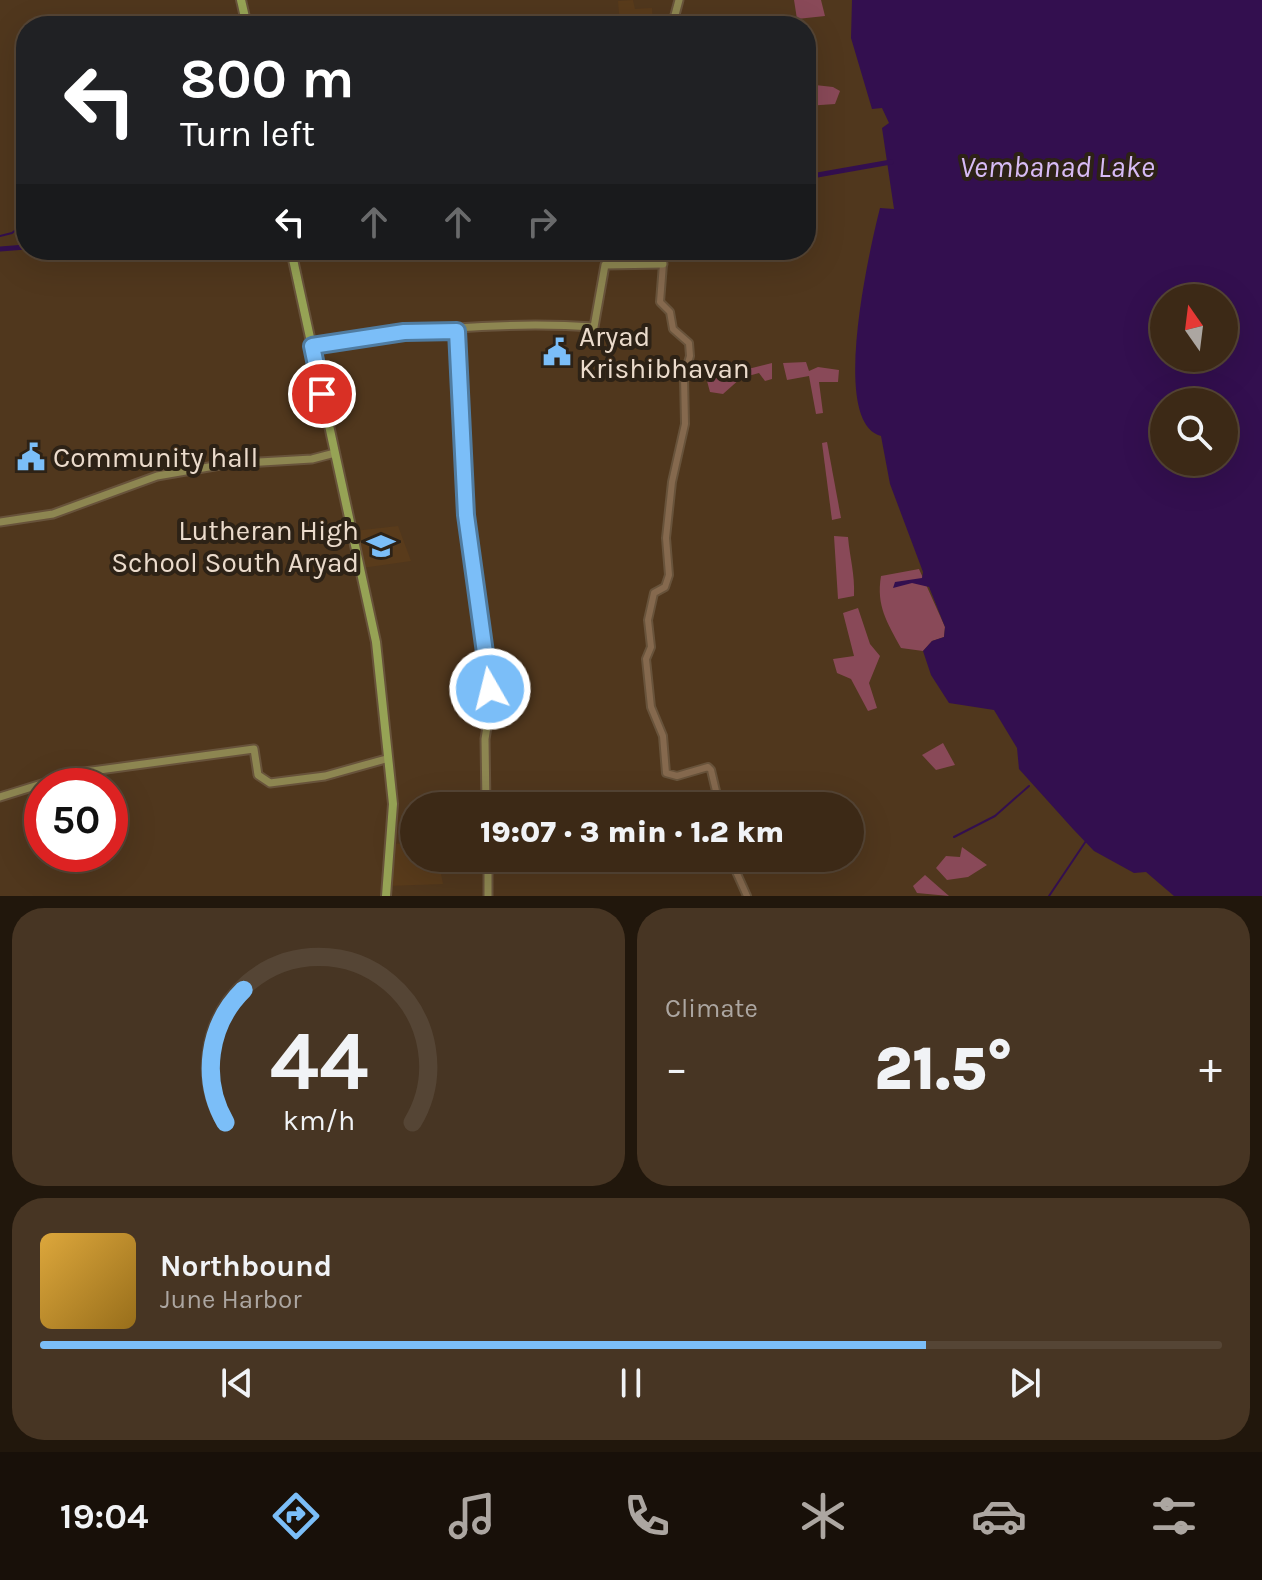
<!DOCTYPE html>
<html lang="en">
<head>
<meta charset="utf-8">
<style>
	:root { --surface:#3c2916; --page:#473523; --text:#f1f3f6; --muted:#aca6a1; --line:#554535; --accent:#7bbef8 }
	body { margin:0; font-family:Karla,sans-serif; background:var(--page); color:var(--text); height:100vh; display:flex; flex-direction:column; font-size:30px; white-space:nowrap }
	* { box-sizing:border-box; margin:0 }
	p { font-size:26px; color:var(--muted) }
	.icon { flex:none; width:44px; height:44px; fill:none; stroke:currentColor; stroke-width:2; stroke-linecap:round; stroke-linejoin:round }
	.map { position:relative; height:896px; overflow:hidden }
	.details { display:flex; flex-direction:column; gap:12px; padding:12px; background:#21170c; flex:1 }
	.details>* { flex:none }
	.banner { position:absolute; left:16px; top:16px; width:800px; height:244px; border-radius:32px; box-shadow:0 8px 32px #0002,0 0 0 2px var(--line); background:#202124; color:#fff; overflow:hidden }
	.needle { width:52px; rotate:346deg }
	.tools { position:absolute; left:1150px; top:284px; display:grid; gap:16px }
	.tools a { display:grid; place-items:center; width:88px; height:88px; border-radius:50%; background:var(--surface); box-shadow:0 8px 32px #0002,0 0 0 2px var(--line); font-size:40px }
	.speed { position:absolute; left:24px; top:768px; display:flex; gap:16px; font-size:40px; font-weight:700; text-align:center }
	.speed>* { display:grid; place-content:center; width:104px; height:104px; border-radius:50%; background:var(--surface); box-shadow:0 8px 32px #0002,0 0 0 2px var(--line); line-height:1 }
	.speed .limit { border:12px solid #d22; background:#fff; color:#111 }
	.pin { position:absolute; display:grid; place-items:center; width:68px; height:68px; color:#fff; margin:-34px; border:4px solid #fff; border-radius:50%; box-shadow:0 2px 8px #0007 }
	.me { position:absolute; width:88px; margin:-44px; rotate:352deg; stroke-linejoin:round; filter:drop-shadow(0 0 6px #0008) }
	.turn { display:flex; align-items:center; gap:28px; height:168px; padding:0 32px; font-size:36px }
	.turn .icon { width:104px; height:104px; stroke-width:2.5 }
	.turn b { display:block; font-size:56px; line-height:68px }
	.lanes { display:flex; align-items:center; height:76px; padding:0 32px; background:#0003; justify-content:center; gap:40px; direction:ltr }
	.lanes .off { opacity:.35 }
	.big { font-size:60px; font-weight:800; line-height:1.1 }
	.details .tile { flex:1; display:flex; flex-direction:column; justify-content:center; gap:12px; min-width:0; padding:0 28px; border-radius:32px; background:var(--page) }
	.details .dial { align-items:center; gap:0 }
	.dial svg { height:208px; overflow:visible; fill:none; stroke:var(--line); stroke-width:7; stroke-linecap:round; text-anchor:middle }
	.dial text { fill:var(--text); stroke:none }
	.song { display:flex; align-items:center; gap:24px }
	.cover { width:96px; height:96px; border-radius:12px; background:linear-gradient(135deg,hsl(40 70% 55%),hsl(40 70% 35%)) }
	.played { height:8px; border-radius:4px; background:linear-gradient(90deg,var(--accent) 75%,var(--line) 75%) }
	.keys { display:flex; justify-content:space-around; direction:ltr }
	.heat { display:flex; justify-content:space-between; align-items:center; font-size:44px; direction:ltr }
	.details .tiles { flex:1; display:grid; gap:12px; grid-template-columns:1fr 1fr }
	.tile:last-child { grid-column:span 2 }
	.trip { position:absolute; left:400px; top:792px; width:464px; height:80px; border-radius:40px; background:var(--surface); box-shadow:0 8px 32px #0002,0 0 0 2px var(--line); font-weight:800; line-height:80px; text-align:center }
	.dock { display:flex; height:128px; justify-content:space-around; align-items:center; background:#181009; color:var(--muted) }
	.dock .icon { width:56px; height:56px }
	.dock .selected { color:var(--accent) }
	.dock b { font-size:36px; color:var(--text) }
	.map>svg:first-child { display:block }
	.built { fill:#593b1b }
	.green { fill:#894958 }
	.water { fill:#330f4f; fill-rule:evenodd }
	.lines { fill:none; stroke-linecap:round; stroke-linejoin:round }
	.stream { stroke:#330f4f; stroke-width:2 }
	.river { stroke:#330f4f; stroke-width:5 }
	.tertiary-casing { stroke:#68533b; stroke-width:10 }
	.secondary-casing { stroke:#68533b; stroke-width:11 }
	.primary-casing { stroke:#68533b; stroke-width:12 }
	.tertiary { stroke:#85694e; stroke-width:6 }
	.secondary { stroke:#8d8651; stroke-width:7 }
	.primary { stroke:#96a355; stroke-width:8 }
	.route-casing { stroke:#507ca1; stroke-width:20 }
	.route { stroke:#7bbef8; stroke-width:14 }
	.labels { text-anchor:middle; stroke-width:8; stroke-linejoin:round; paint-order:stroke }
	.poi-label { font-size:28px; fill:#ebdbcc; stroke:#2d2216; text-anchor:start }
	.water-label { font-size:30px; font-style:italic; fill:#d7bbf5; stroke:#2d2216 }
</style>
</head>
<body>
<div class="map">
<svg width="1262" height="896" viewBox="0 0 1262 896">
	<rect width="100%" height="100%" fill="#50371d"/>
	<g class="built">
		<polygon points="633,0 635,9 652,8 653,26 620,26 618,1"/>
		<polygon points="398,526 411,561 362,568 354,531"/>
		<polygon points="390,843 414,845 414,858 438,858 443,884 388,886"/>
	</g>
	<g class="green">
		<polygon points="794,0 821,0 825,16 797,19"/>
		<polygon points="806,84 833,87 840,91 835,104 806,106"/>
		<polygon points="732,362 736,372 772,363 772,379 765,381 759,373 741,378 723,394 710,392 707,381 720,377 722,365"/>
		<polygon points="806,362 809,371 818,367 839,370 838,382 819,382 823,413 816,414 809,376 787,380 783,363"/>
		<polygon points="827,442 841,518 832,520 822,443"/>
		<path d="M834,536L848,537C850,559 855,574 854,596L838,599Z"/>
		<path d="M919,569L945,627L944,637L932,641L923,651L901,648C887,622 876,606 881,576Z"/>
		<polygon points="858,608 870,644 880,656 869,683 877,708 868,711 851,679 837,673 833,659 854,656 843,613"/>
		<polygon points="943,743 955,765 936,770 922,755"/>
		<polygon points="962,847 987,865 968,877 947,880 936,868 946,856 960,857"/>
		<polygon points="925,875 949,896 917,893 913,886"/>
	</g>
	<path class="water" d="M852,0H1262V896H1174L1146,872L1134,873L1094,851L1073,829L1019,769L1017,748L994,710L949,703L931,675L923,651L932,641L944,637L945,627L929,587L912,583L893,588L895,582L922,578L923,572L890,484L881,436C829,423 870,248 880,208L894,209L882,128L889,123L882,108L872,109L851,38ZM1164,298H1224V358H1164ZM1164,402H1224V462H1164Z"/>
	<g class="lines">
		<g class="stream">
			<polyline points="23,204 26,216"/>
			<polyline points="0,236 12,233 26,222"/>
			<polyline points="954,837 995,816 1029,786"/>
			<polyline points="1049,896 1086,841"/>
		</g>
		<g class="river">
			<polyline points="806,177 891,162"/>
			<polyline points="0,249 26,247"/>
			<polyline points="464,250 478,250"/>
		</g>
		<defs>
			<g id="tertiary">
				<polyline points="663,264 660,302 670,312 673,329 689,343 690,356 684,376 685,424 672,482 666,538 669,575 665,587 654,593 648,620 651,647 646,659 651,707 663,736 666,773 677,776 708,767 711,770 716,791 709,806"/>
				<polyline points="730,858 747,896"/>
			</g>
			<g id="secondary">
				<polyline points="672,26 679,0"/>
				<polyline points="457,331 466,515 491,702 485,739 486,806"/>
				<path d="M312,346C400,330 505,321 594,327L605,265L663,264L661,250"/>
				<polyline points="0,522 53,514 157,476 226,464 312,459 335,453"/>
				<polyline points="0,797 77,773 254,749 258,775 270,783 325,776 386,759"/>
				<polyline points="488,896 488,858"/>
			</g>
			<g id="primary">
				<polyline points="241,0 247,26"/>
				<polyline points="291,250 376,642 393,804 386,896"/>
			</g>
		</defs>
		<use href="#tertiary" class="tertiary-casing"/>
		<use href="#secondary" class="secondary-casing"/>
		<use href="#primary" class="primary-casing"/>
		<use href="#tertiary" class="tertiary"/>
		<use href="#secondary" class="secondary"/>
		<use href="#primary" class="primary"/>
	</g>
	<g class="lines">
		<defs>
			<polyline id="route" points="322,394 312,346 404,332 457,331 466,515 490,689"/>
		</defs>
		<use href="#route" class="route-casing"/>
		<use href="#route" class="route"/>
	</g>
	<defs>
		<symbol id="civic-bare" viewBox="-9 -9 18 18"><path d="M-.6-6.5H3V-4.5H.6V-3L4-1V1h2V6H-6V1h2V-1L-.6-3ZM-1.2 2.5V6h2.4V2.5Z" fill="#7bbef8" stroke="#2d2216" stroke-width="2.5" paint-order="stroke"/></symbol>
		<symbol id="school-bare" viewBox="-9 -9 18 18"><path d="M0-5L7-2L0 1L-7-2ZM-4 1L0 2.5L4 1V4Q0 6-4 4Z" fill="#7bbef8" stroke="#2d2216" stroke-width="2.5" paint-order="stroke"/></symbol>
	</defs>
	<g fill-rule="evenodd">
		<use href="#civic-bare" x="537" y="332" width="40" height="40"/>
		<use href="#civic-bare" x="11" y="437" width="40" height="40"/>
		<use href="#school-bare" x="361" y="526" width="40" height="40"/>
	</g>
	<g class="labels">
		<g class="poi-label">
			<text x="579" y="346">Aryad<tspan x="579" dy="32">Krishibhavan</tspan></text>
			<text x="53" y="467">Community hall</text>
			<text x="359" y="540" text-anchor="end">Lutheran High<tspan x="359" dy="32">School South Aryad</tspan></text>
		</g>
		<g class="water-label">
			<text x="1057" y="177">Vembanad Lake</text>
		</g>
	</g>
</svg>
<div class="tools">
<a><svg class="needle" viewBox="-14 -14 28 28"><path d="M0-13l5 13h-10z" fill="#e53935"/><path d="M0 13l5-13h-10z" fill="#aca6a1"/></svg></a>
<a><svg class="icon" aria-label="search" viewBox="0 0 24 24"><circle cx="10" cy="10" r="6"/><path d="M15 15l6 6"/></svg></a>
</div>
<div class="speed"><div class="limit">50</div></div>
<div class="pin" style="left:322px;top:394px;background:#d93025"><svg class="icon" aria-label="arrive" viewBox="0 0 24 24"><path d="M6 21V4h12l-3 4 3 4H6"/></svg></div>
<svg class="me" style="left:490px;top:689px" viewBox="-20 -20 40 40"><circle r="17" fill="#7bbef8" stroke="#fff" stroke-width="3"/><path d="M0-11L8 9 0 5-8 9z" fill="#fff"/></svg>
<div class="trip">19:07 · 3 min · 1.2 km</div>
<div class="banner">
<div class="turn"><svg class="icon" aria-label="left" viewBox="0 0 24 24"><path d="M17 20v-9H6M10 6l-5 5 5 5"/></svg><div><b>800 m</b>Turn left</div></div>
<div class="lanes"><svg class="icon" aria-label="left" viewBox="0 0 24 24"><path d="M17 20v-9H6M10 6l-5 5 5 5"/></svg><svg class="icon off" aria-label="ahead" viewBox="0 0 24 24"><path d="M12 20V5M6 11l6-6 6 6"/></svg><svg class="icon off" aria-label="ahead" viewBox="0 0 24 24"><path d="M12 20V5M6 11l6-6 6 6"/></svg><svg class="icon off" aria-label="right" viewBox="0 0 24 24"><path d="M7 20v-9h11M14 6l5 5-5 5"/></svg></div>
</div>
</div>
<section class="details">
<div class="tiles">
<div class="tile dial"><svg viewBox="0 0 100 80">
<path d="M14 69A42 42 0 1 1 86 69"/>
<path d="M14 69A42 42 0 0 1 21 18" stroke="#7bbef8"/>
<text x="50" y="56" font-size="32" font-weight="700">44</text>
<text x="50" y="72" font-size="11">km/h</text>
</svg></div>
<div class="tile"><p>Climate</p>
<div class="heat"><a>−</a><b class="big">21.5°</b><a>+</a></div>
</div>
<div class="tile">
<div class="song"><i class="cover"></i><div><b>Northbound</b><p>June Harbor</p></div></div>
<div class="played"></div>
<div class="keys"><svg class="icon" aria-label="previous" viewBox="0 0 24 24"><path d="M18 5L8 12l10 7zM5 5v14"/></svg><svg class="icon" aria-label="pause" viewBox="0 0 24 24"><path d="M8 5v14M16 5v14"/></svg><svg class="icon" aria-label="next" viewBox="0 0 24 24"><path d="M6 5l10 7-10 7zM19 5v14"/></svg></div>
</div>
</div>
</section>
<nav class="dock">
<b>19:04</b>
<svg class="icon selected" aria-label="directions" viewBox="0 0 24 24"><path d="M12 3l9 9-9 9-9-9zM9 14v-3h6M13 9l2 2-2 2"/></svg>
<svg class="icon" aria-label="music" viewBox="0 0 24 24"><path d="M9 18V5l10-2v13"/><circle cx="6" cy="18" r="3"/><circle cx="16" cy="16" r="3"/></svg>
<svg class="icon" aria-label="phone" viewBox="0 0 24 24"><path d="M5 4h4l2 5-3 2q2 4 5 5l2-3 5 2v4C11 20 4 13 5 4z"/></svg>
<svg class="icon" aria-label="climate" viewBox="0 0 24 24"><path d="M12 3v18M4 7l16 10M4 17L20 7"/></svg>
<svg class="icon" aria-label="car" viewBox="0 0 24 24"><path d="M5 17H2v-5l4-1 3-4h7l3 4 3 1v5h-3M9 17h6M6 11h13"/><circle cx="7" cy="17" r="2"/><circle cx="17" cy="17" r="2"/></svg>
<svg class="icon" aria-label="filters" viewBox="0 0 24 24"><path d="M4 7h16M4 17h16"/><circle cx="9" cy="7" r="2"/><circle cx="15" cy="17" r="2"/></svg>
</nav>
</body>
</html>
